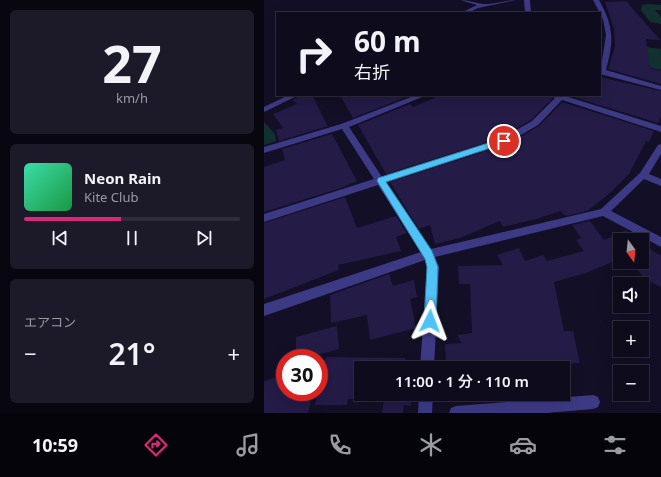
<!DOCTYPE html>
<html lang="ja">
<head>
<meta charset="utf-8">
<style>
	:root { --surface:#0e0b1c; --page:#1c1929; --text:#f1f3f6; --muted:#9b9ba3; --line:#2e2b3b; --accent:#db2777 }
	body { margin:0; font-family:"Noto Sans","Noto Sans JP",sans-serif; background:var(--page); color:var(--text); height:100vh; display:flex; flex-direction:column; font-size:15px; white-space:nowrap }
	* { box-sizing:border-box; margin:0 }
	p { font-size:13px; color:var(--muted) }
	.icon { flex:none; width:22px; height:22px; fill:none; stroke:currentColor; stroke-width:2; stroke-linecap:round; stroke-linejoin:round }
	.map { position:relative; flex:1; overflow:hidden }
	.sheet { display:flex; flex-direction:column; gap:10px; padding:10px; background:#08060f; width:264px }
	.sheet>* { flex:none }
	.banner { position:absolute; left:12px; top:12px; width:325px; height:84px; border-radius:0px; box-shadow:0 4px 16px #0002,0 0 0 1px var(--line); background:#0e0b1c; color:var(--text); overflow:hidden }
	.needle { width:26px; rotate:165deg }
	.buttons { position:absolute; left:349px; top:233px; display:grid; gap:8px }
	.buttons a { display:grid; place-items:center; width:36px; height:36px; border-radius:0px; background:var(--surface); box-shadow:0 4px 16px #0002,0 0 0 1px var(--line); font-size:20px }
	.speed { position:absolute; left:12px; top:349px; display:flex; gap:8px; font-size:20px; font-weight:700; text-align:center }
	.speed>* { display:grid; place-content:center; width:52px; height:52px; border-radius:50%; background:var(--surface); box-shadow:0 4px 16px #0002,0 0 0 1px var(--line); line-height:1 }
	.speed .limit { border:6px solid #d22; background:#fff; color:#111 }
	.pin { position:absolute; display:grid; place-items:center; width:34px; height:34px; color:#fff; margin:-17px; border:2px solid #fff; border-radius:50%; box-shadow:0 1px 4px #0007 }
	.me { position:absolute; width:44px; margin:-22px; rotate:3deg; stroke-linejoin:round; filter:drop-shadow(0 0 3px #0008) }
	.turn { display:flex; align-items:center; gap:14px; height:84px; padding:0 12px; font-size:18px }
	.turn .icon { width:52px; height:52px; stroke-width:2.5 }
	.turn b { display:block; font-size:28px; line-height:34px }
	.big { font-size:30px; font-weight:600; line-height:1.1 }
	.sheet .tile { flex:1; display:flex; flex-direction:column; justify-content:center; gap:6px; min-width:0; padding:0 14px; border-radius:6px; background:var(--page) }
	.sheet .dial { align-items:center; gap:0 }
	.dial b { font-size:52px; line-height:1 }
	.song { display:flex; align-items:center; gap:12px }
	.cover { width:48px; height:48px; border-radius:6px; background:linear-gradient(135deg,hsl(160 70% 55%),hsl(140 70% 35%)) }
	.played { height:4px; border-radius:2px; background:linear-gradient(90deg,var(--accent) 45%,var(--line) 45%) }
	.keys { display:flex; justify-content:space-around; direction:ltr }
	.heat { display:flex; justify-content:space-between; align-items:center; font-size:22px; direction:ltr }
	.trip { position:absolute; left:90px; top:361px; width:216px; height:40px; border-radius:0px; background:var(--surface); box-shadow:0 4px 16px #0002,0 0 0 1px var(--line); font-weight:600; line-height:40px; text-align:center }
	.tab-bar { display:flex; height:64px; justify-content:space-around; align-items:center; background:#06040b; color:var(--muted) }
	.tab-bar .icon { width:28px; height:28px }
	.tab-bar .current { color:var(--accent) }
	.tab-bar b { font-size:18px; color:var(--text) }
	main { display:flex; flex:1; min-height:0 }
	.map>svg:first-child { display:block }
	.green { fill:#12302f }
	.building { fill:#241b47 }
	.lines { fill:none; stroke-linecap:round; stroke-linejoin:round }
	.minor { fill:#3d3a85; fill-rule:evenodd }
	.route { fill:#4fc3f7; stroke:#337fa1 }
</style>
</head>
<body>
<main>
<section class="sheet">
<div class="tile dial"><b>27</b><p>km/h</p></div>
<div class="tile">
<div class="song"><i class="cover"></i><div><b>Neon Rain</b><p>Kite Club</p></div></div>
<div class="played"></div>
<div class="keys"><svg class="icon" aria-label="previous" viewBox="0 0 24 24"><path d="M18 5L8 12l10 7zM5 5v14"/></svg><svg class="icon" aria-label="pause" viewBox="0 0 24 24"><path d="M8 5v14M16 5v14"/></svg><svg class="icon" aria-label="next" viewBox="0 0 24 24"><path d="M6 5l10 7-10 7zM19 5v14"/></svg></div>
</div>
<div class="tile"><p>エアコン</p>
<div class="heat"><a>−</a><b class="big">21°</b><a>+</a></div>
</div>
</section>
<div class="map">
<svg width="397" height="413" viewBox="0 0 397 413">
	<rect width="100%" height="100%" fill="#130f26"/>
	<g class="green">
		<polygon points="383,4 397,5 397,10 391,10 397,17 397,24 386,22 377,10 378,5"/>
		<polygon points="382,47 397,49 397,70 379,66"/>
		<polygon points="0,122 11,134 12,141 0,145"/>
	</g>
	<g class="building">
		<polygon points="362,1 396,40 382,39 386,68 397,71 397,84 344,69 351,46 350,29 341,2"/>
		<polygon points="336,77 397,91 397,116 394,123 303,95 336,95"/>
		<polygon points="36,95 48,95 64,126 15,141 12,130 19,128 9,114 33,104 29,100"/>
		<polygon points="76,95 136,95 140,98 89,118"/>
		<polygon points="177,95 285,95 289,98 267,120 236,138 122,174 94,125 146,104 149,107"/>
		<polygon points="298,102 390,131 385,142 382,141 365,174 346,193 323,211 302,216 296,211 273,219 239,227 236,221 196,238 171,244 166,225 155,229 126,182 244,144 275,126"/>
		<polygon points="68,134 93,181 77,188 0,212 0,167 21,160 18,149"/>
		<polygon points="81,197 93,228 132,216 143,233 132,237 137,251 74,265 75,270 0,299 0,223"/>
		<polygon points="326,221 340,240 362,230 374,240 356,240 356,259 322,273 290,282 300,331 309,331 316,363 280,365 281,368 182,368 181,344 198,343 193,335 208,333 206,284 195,284 194,266 239,265 233,255 255,248 261,261 279,255 283,261 320,251 312,240 317,238 308,225"/>
		<polygon points="378,240 390,252 397,255 397,287 381,279 367,262 378,262"/>
		<polygon points="125,274 129,286 150,280 153,297 146,299 152,328 106,340 103,315 67,323 66,295"/>
		<polygon points="73,326 75,349 43,358 32,358 32,337"/>
		<polygon points="62,357 141,358 140,363 150,363 150,368 97,368 97,394 148,394 147,406 140,405 139,413 118,413 120,400 84,399 83,405 51,405"/>
		<polygon points="21,375 21,392 49,392 44,413 0,413 0,381"/>
	</g>
	<g class="lines">
		<g class="minor">
			<path d="M196,0C204,0 211,3 219,4C228,5 241,0 252,0L214,8L204,13H197L213,5Z"/>
			<polygon points="260,0 266,0 267,13 261,13"/>
			<path d="M329,0H335C350,27 350,41 342,70L397,86V90L336,74L342,35L339,19Z"/>
			<polygon points="25,95 35,95 0,112 0,107"/>
			<polygon points="152,95 163,95 85,127 118,177 237,139 268,121 291,98 286,95 298,95 397,126 397,132 298,100 274,125 243,143 122,182 167,249 337,209 376,173 394,145 397,144 397,154 385,174 397,179 397,186 380,179 347,211 397,237 397,247 339,216 171,257 175,267 170,368 156,368 163,267 161,260 0,316 0,304 157,252 114,185 0,222 0,214 110,179 78,129 0,153 0,147 77,124"/>
			<polygon points="155,394 169,394 168,413 154,413"/>
			<polygon points="329,395 334,397 336,402 334,407 329,409 282,413 185,413 187,408 192,406"/>
		</g>
	</g>
	<polygon class="route" points="240,138 242,139 242,143 122,182 168,251 174,267 172,321 170,325 166,326 162,325 160,321 163,267 161,259 113,181 114,178"/>
</svg>
<div class="buttons">
<a><svg class="needle" viewBox="-14 -14 28 28"><path d="M0-13l5 13h-10z" fill="#e53935"/><path d="M0 13l5-13h-10z" fill="#9b9ba3"/></svg></a>
<a><svg class="icon" aria-label="sound" viewBox="0 0 24 24"><path d="M4 9h4l5-4v14l-5-4H4zM17 9q2 3 0 6"/></svg></a>
<a>+</a>
<a>−</a>
</div>
<div class="speed"><div class="limit">30</div></div>
<div class="pin" style="left:240px;top:141px;background:#d93025"><svg class="icon" aria-label="arrive" viewBox="0 0 24 24"><path d="M6 21V4h12l-3 4 3 4H6"/></svg></div>
<svg class="me" style="left:166px;top:321px" viewBox="-20 -20 40 40"><path d="M0-17L14 15 0 8-14 15z" fill="#4fc3f7" stroke="#fff" stroke-width="4"/></svg>
<div class="trip">11:00 · 1 分 · 110 m</div>
<div class="banner">
<div class="turn"><svg class="icon" aria-label="right" viewBox="0 0 24 24"><path d="M7 20v-9h11M14 6l5 5-5 5"/></svg><div><b>60 m</b>右折</div></div>
</div>
</div>
</main>
<nav class="tab-bar">
<b>10:59</b>
<svg class="icon current" aria-label="directions" viewBox="0 0 24 24"><path d="M12 3l9 9-9 9-9-9zM9 14v-3h6M13 9l2 2-2 2"/></svg>
<svg class="icon" aria-label="music" viewBox="0 0 24 24"><path d="M9 18V5l10-2v13"/><circle cx="6" cy="18" r="3"/><circle cx="16" cy="16" r="3"/></svg>
<svg class="icon" aria-label="phone" viewBox="0 0 24 24"><path d="M5 4h4l2 5-3 2q2 4 5 5l2-3 5 2v4C11 20 4 13 5 4z"/></svg>
<svg class="icon" aria-label="climate" viewBox="0 0 24 24"><path d="M12 3v18M4 7l16 10M4 17L20 7"/></svg>
<svg class="icon" aria-label="car" viewBox="0 0 24 24"><path d="M5 17H2v-5l4-1 3-4h7l3 4 3 1v5h-3M9 17h6M6 11h13"/><circle cx="7" cy="17" r="2"/><circle cx="17" cy="17" r="2"/></svg>
<svg class="icon" aria-label="filters" viewBox="0 0 24 24"><path d="M4 7h16M4 17h16"/><circle cx="9" cy="7" r="2"/><circle cx="15" cy="17" r="2"/></svg>
</nav>
</body>
</html>
